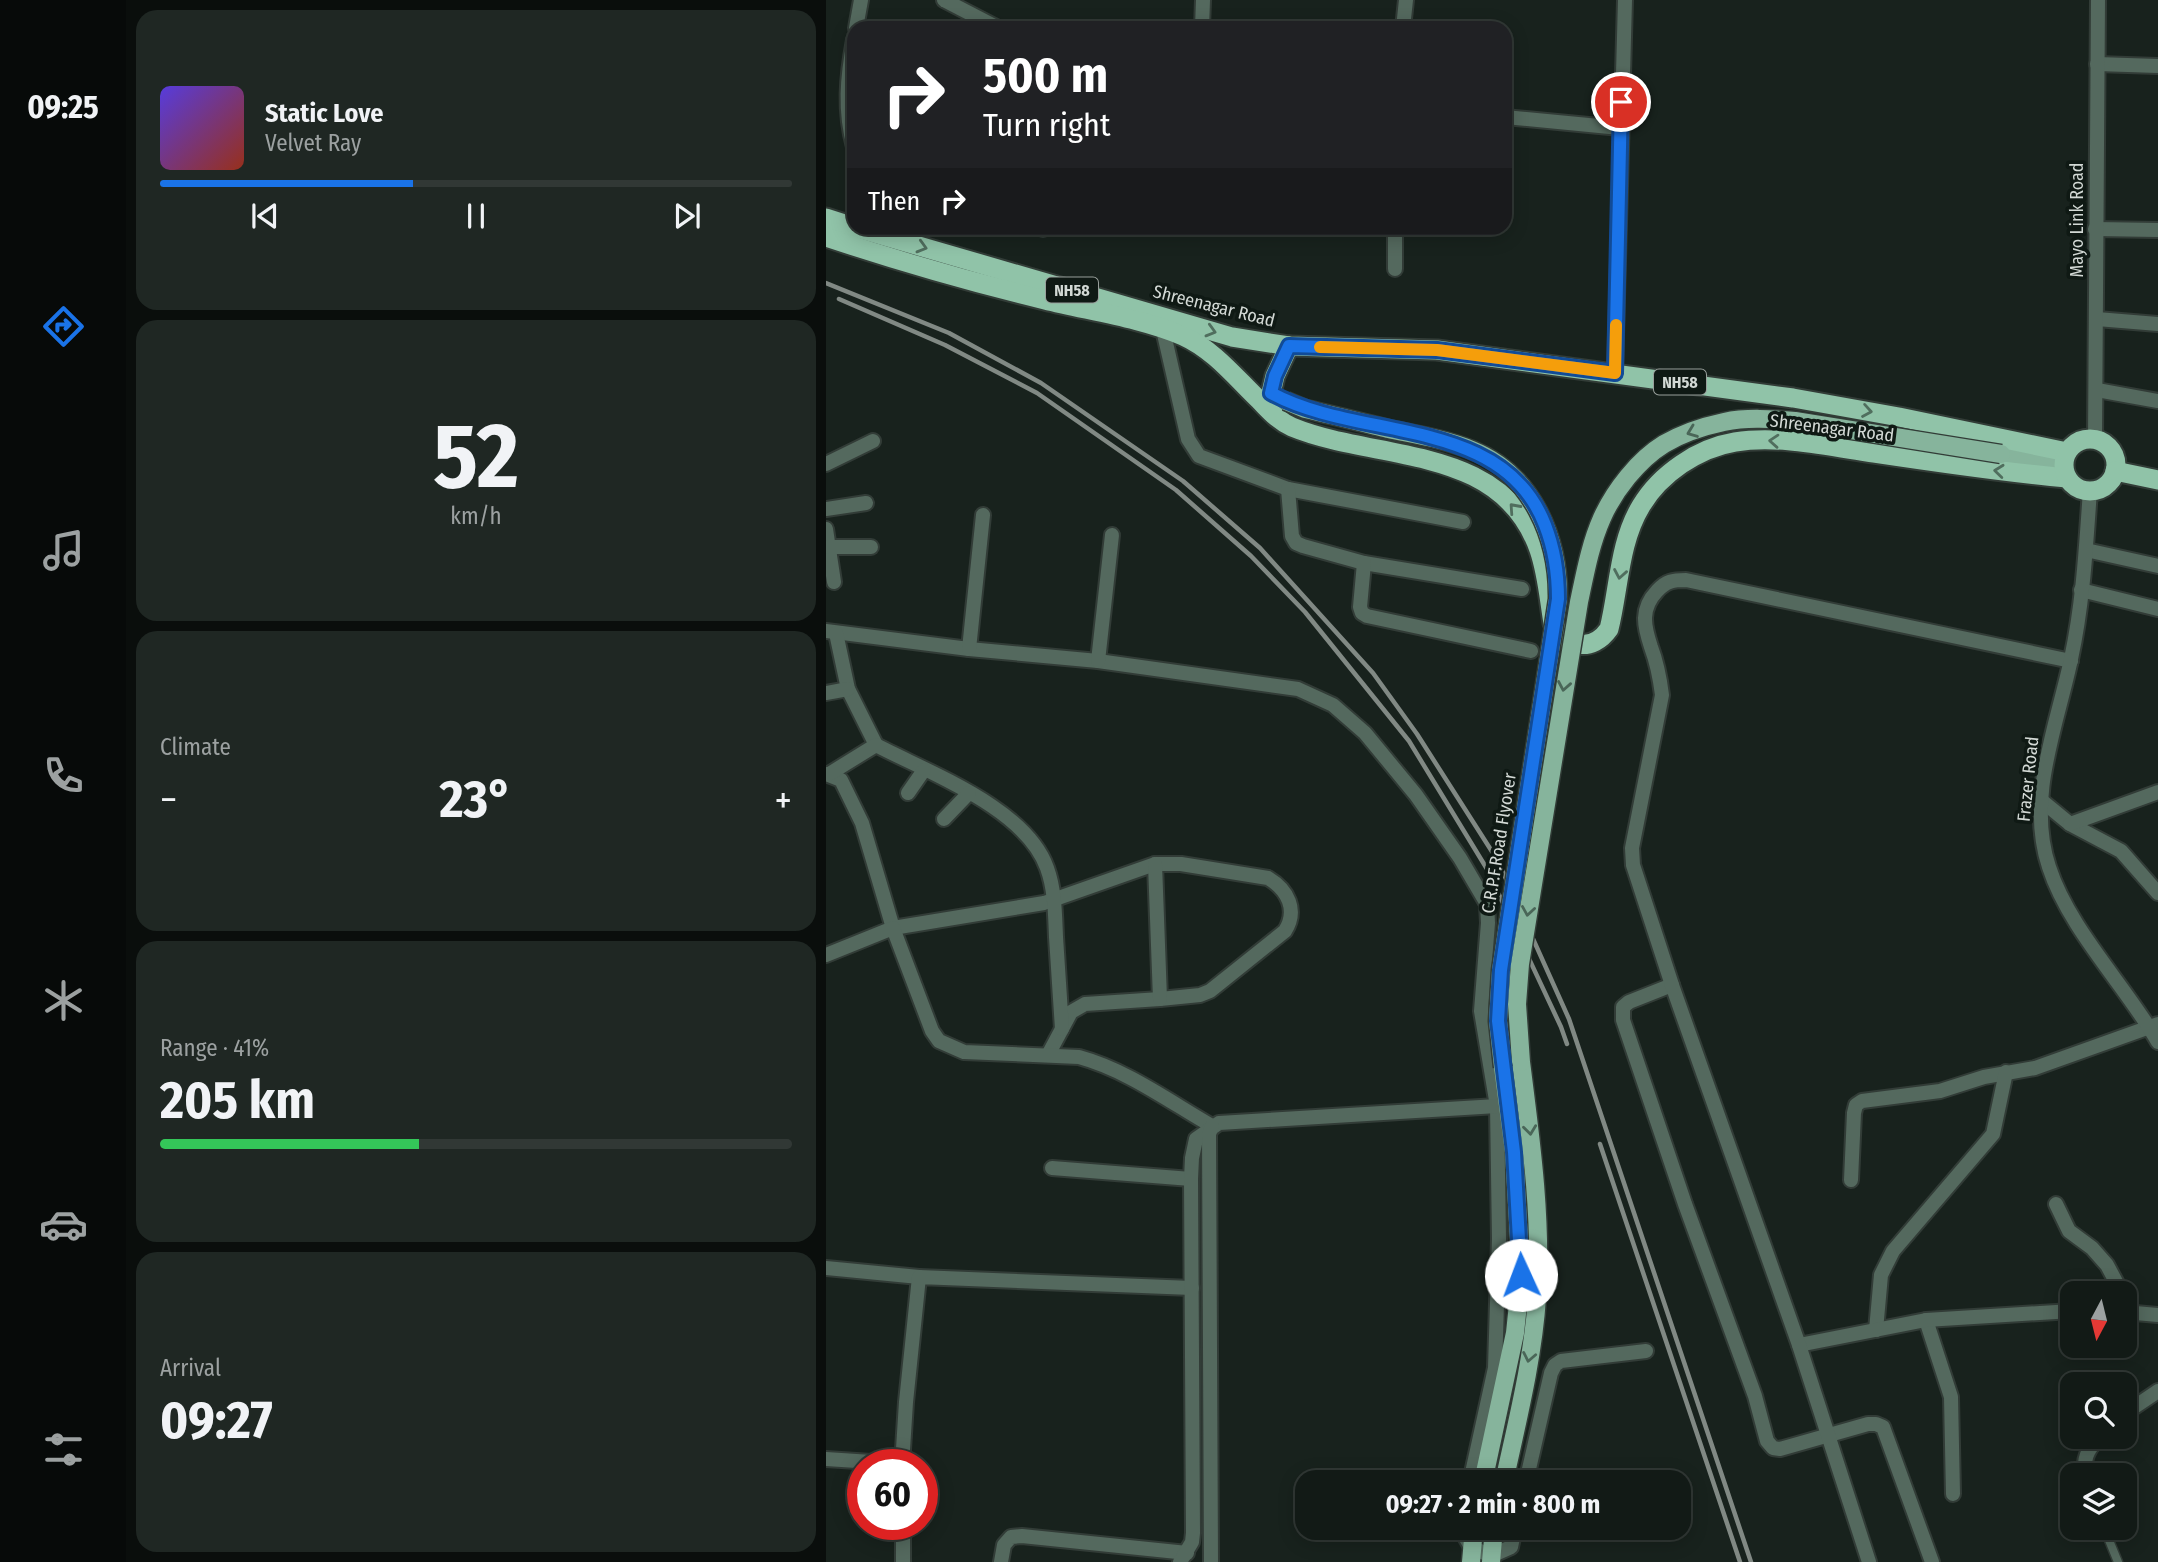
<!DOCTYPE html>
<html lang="en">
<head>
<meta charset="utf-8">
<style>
	:root { --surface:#121a16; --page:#1f2723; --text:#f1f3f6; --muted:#9ca1a1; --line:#313835; --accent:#1a73e8 }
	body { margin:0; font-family:"Fira Sans Condensed",sans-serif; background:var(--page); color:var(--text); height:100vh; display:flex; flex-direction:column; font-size:26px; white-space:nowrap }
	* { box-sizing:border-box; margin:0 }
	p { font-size:23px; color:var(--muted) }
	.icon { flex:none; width:38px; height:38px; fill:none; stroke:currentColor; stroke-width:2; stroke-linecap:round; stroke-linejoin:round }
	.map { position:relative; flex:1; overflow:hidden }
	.drawer { display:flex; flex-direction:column; gap:10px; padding:10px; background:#0a0e0c; width:700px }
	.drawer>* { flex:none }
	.top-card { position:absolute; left:21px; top:21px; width:665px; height:214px; border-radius:21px; box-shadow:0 4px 18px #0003,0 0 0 2px var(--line); background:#202124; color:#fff; overflow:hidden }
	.needle { width:46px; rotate:187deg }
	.buttons { position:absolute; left:1234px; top:1281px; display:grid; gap:14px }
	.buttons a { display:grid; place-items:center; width:77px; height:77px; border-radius:14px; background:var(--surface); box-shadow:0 4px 18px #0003,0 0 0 2px var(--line); font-size:35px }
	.speed { position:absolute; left:21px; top:1449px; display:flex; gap:14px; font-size:35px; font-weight:700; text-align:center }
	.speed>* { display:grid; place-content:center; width:91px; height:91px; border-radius:50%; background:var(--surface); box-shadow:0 4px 18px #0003,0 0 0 2px var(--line); line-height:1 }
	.speed .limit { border:10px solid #d22; background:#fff; color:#111 }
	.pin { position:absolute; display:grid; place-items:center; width:60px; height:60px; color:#fff; margin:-30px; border:4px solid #fff; border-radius:50%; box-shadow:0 2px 7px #0007 }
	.me { position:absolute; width:77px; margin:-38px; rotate:358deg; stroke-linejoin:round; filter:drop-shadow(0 0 5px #0008) }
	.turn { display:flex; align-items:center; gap:24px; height:147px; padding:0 21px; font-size:32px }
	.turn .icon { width:91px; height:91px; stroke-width:2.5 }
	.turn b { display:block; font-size:49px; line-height:60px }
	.then { display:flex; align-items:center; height:66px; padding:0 21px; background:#0003; gap:14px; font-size:26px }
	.big { font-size:52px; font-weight:700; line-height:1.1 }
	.drawer .card { flex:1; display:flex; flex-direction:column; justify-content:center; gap:10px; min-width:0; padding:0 24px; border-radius:21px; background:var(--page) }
	.drawer .dial { align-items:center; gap:0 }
	.dial b { font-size:91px; line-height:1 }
	.song { display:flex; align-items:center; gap:21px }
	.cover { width:84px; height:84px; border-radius:10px; background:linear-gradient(135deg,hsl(250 70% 55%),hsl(10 70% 35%)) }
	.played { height:7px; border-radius:4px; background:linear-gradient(90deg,var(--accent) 40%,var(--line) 40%) }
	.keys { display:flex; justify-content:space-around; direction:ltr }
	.heat { display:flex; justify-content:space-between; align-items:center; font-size:38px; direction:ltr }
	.charge { height:10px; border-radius:5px; background:linear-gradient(90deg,#34c759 41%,var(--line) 0) }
	.trip { position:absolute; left:469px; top:1470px; width:396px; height:70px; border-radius:21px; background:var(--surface); box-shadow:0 4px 18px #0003,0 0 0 2px var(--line); font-weight:700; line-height:70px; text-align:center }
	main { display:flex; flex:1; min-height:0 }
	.tab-bar { display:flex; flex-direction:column; width:126px; justify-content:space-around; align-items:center; background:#070a09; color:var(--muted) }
	.tab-bar .icon { width:49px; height:49px }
	.tab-bar .active { color:var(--accent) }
	.tab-bar b { font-size:32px; color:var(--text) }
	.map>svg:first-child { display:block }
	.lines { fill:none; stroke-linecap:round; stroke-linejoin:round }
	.service-casing { stroke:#323c37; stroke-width:11 }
	.minor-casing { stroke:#323c37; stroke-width:18 }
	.tertiary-casing { stroke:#323c37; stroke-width:18 }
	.primary-casing { stroke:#323c37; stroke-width:21 }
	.trunk-casing { stroke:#323c37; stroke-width:23 }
	.service { stroke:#54695e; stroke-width:8 }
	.minor { stroke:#54695e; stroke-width:14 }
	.tertiary { stroke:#54695e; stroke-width:14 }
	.primary { stroke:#86b49c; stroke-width:18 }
	.trunk { stroke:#90c3a8; stroke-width:19 }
	.rail { stroke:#818984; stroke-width:4.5 }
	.primary-bridge-casing { stroke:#323c37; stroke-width:21; stroke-linecap:butt }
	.primary-bridge { stroke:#86b49c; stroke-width:18 }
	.oneway { stroke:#506e5e }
	.oneway2 { stroke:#4a6658 }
	.route-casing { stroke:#114b97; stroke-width:18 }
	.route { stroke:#1a73e8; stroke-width:12 }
	.slow { stroke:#f59e0b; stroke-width:12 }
	.labels { text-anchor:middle; stroke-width:7; stroke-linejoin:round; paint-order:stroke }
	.shield { fill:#0f1914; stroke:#989f9b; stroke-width:2 }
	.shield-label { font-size:16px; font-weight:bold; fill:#d3d9d5 }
	.street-label { font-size:18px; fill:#d3d9d5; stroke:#0f1914 }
</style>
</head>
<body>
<main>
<nav class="tab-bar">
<b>09:25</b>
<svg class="icon active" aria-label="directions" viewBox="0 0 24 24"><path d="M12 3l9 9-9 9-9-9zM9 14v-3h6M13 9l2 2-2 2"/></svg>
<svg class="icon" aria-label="music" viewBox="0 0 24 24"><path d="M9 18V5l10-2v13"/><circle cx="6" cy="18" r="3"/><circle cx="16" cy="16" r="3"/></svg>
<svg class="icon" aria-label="phone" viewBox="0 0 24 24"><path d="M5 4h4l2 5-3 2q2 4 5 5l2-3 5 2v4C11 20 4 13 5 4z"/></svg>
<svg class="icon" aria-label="climate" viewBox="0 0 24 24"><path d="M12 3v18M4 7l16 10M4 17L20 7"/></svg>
<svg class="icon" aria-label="car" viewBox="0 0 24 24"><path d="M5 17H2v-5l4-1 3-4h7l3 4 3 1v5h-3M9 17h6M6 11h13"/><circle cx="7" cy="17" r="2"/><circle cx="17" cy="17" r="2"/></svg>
<svg class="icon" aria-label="filters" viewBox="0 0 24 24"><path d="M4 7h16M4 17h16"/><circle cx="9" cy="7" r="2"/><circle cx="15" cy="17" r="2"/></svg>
</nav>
<section class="drawer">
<div class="card">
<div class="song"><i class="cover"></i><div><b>Static Love</b><p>Velvet Ray</p></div></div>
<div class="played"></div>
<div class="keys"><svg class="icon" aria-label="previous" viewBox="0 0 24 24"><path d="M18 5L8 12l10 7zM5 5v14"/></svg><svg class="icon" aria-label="pause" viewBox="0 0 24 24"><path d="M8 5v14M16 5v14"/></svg><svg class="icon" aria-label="next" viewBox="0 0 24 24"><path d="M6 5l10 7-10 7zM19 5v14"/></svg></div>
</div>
<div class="card dial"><b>52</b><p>km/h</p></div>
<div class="card"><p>Climate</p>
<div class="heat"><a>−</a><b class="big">23°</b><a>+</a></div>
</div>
<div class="card"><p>Range · 41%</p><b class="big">205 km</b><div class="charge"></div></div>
<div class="card"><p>Arrival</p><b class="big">09:27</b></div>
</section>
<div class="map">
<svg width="1332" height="1562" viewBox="0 0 1332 1562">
	<rect width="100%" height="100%" fill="#18221d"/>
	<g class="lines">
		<defs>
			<polyline id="service" points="1278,1528 1292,1562"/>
			<g id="minor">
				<polyline points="118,0 172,28"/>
				<polyline points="30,28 35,0"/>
				<polyline points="376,28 377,0"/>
				<polyline points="577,28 580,0"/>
				<path d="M28,40C21,77 18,111 28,147"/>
				<polyline points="1271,64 1332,66"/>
				<polyline points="679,117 794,128"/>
				<polyline points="217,228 217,229"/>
				<polyline points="1269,229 1332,230"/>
				<polyline points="569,269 569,228"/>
				<polyline points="1271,319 1332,324"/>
				<polyline points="335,321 362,439 373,456 462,489 637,522"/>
				<polyline points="789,373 799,0"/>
				<polyline points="1271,390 1332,401"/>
				<polyline points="0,464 47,441"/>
				<polyline points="462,489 466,536 470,543 477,546 538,563 696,589"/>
				<polyline points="0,509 40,503"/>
				<polyline points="0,529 8,582"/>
				<polyline points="3,547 45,547"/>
				<polyline points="1260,550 1332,566"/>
				<polyline points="538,563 534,607 536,613 541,616 705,651"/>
				<polyline points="1255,590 1332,609"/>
				<polyline points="0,631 143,649 272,661 472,689 507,705 539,733 590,795 634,858 661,904 662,923 655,1011 671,1106 673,1239 669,1368 644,1482"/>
				<polyline points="10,633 22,689 50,745"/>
				<polyline points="143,649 157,515"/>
				<polyline points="272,661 286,535"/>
				<polyline points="0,693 22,689"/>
				<path d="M0,774L15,780L36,823L67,928L218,903L329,864H355L442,878C462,890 472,910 459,931L384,991L374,995L334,999L259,1004L245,1012L222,1055"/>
				<path d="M3,774L50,745C103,773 200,808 221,868C229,890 229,914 230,937C232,968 234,998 236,1029"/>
				<polyline points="82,793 98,770"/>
				<polyline points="1216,801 1244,824 1295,851 1332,893"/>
				<polyline points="118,819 143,793"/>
				<polyline points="1244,824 1332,792"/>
				<polyline points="329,864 334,999"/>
				<path d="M0,955L67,928L106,1031L113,1041L138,1052L253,1057C301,1070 344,1102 386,1126"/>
				<polyline points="846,985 803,1002 797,1007 797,1020 859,1204 929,1396 941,1441 947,1448 954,1449 1042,1424 1050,1424 1057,1427 1106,1562"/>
				<polyline points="226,1168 365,1179"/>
				<polyline points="1025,1180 1028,1113 1030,1105 1036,1101 1114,1091 1158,1077 1209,1068 1332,1024"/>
				<polyline points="1230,1204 1243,1231 1266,1248 1281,1265 1296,1293"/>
				<polyline points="0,1268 93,1277"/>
				<polyline points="1298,1312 1332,1315"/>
				<polyline points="1100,1320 1125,1397 1127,1494"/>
				<polyline points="1050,1330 1055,1275 1067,1251 1167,1134 1180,1072"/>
				<polyline points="973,1345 1100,1320 1246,1311"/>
				<polyline points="1298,1414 1332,1391"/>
				<polyline points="0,1459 76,1464"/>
				<polyline points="76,1465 80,1402 93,1277 366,1288"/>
				<path d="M1259,1469C1258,1455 1264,1447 1274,1437"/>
				<polyline points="700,1482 725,1373 729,1365 735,1361 820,1351"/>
				<polyline points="77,1524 77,1562"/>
				<polyline points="634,1528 645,1547 665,1556 685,1547 689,1528"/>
				<polyline points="175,1562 178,1545 185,1537 196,1536 361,1553"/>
				<polyline points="354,1562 366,1542 367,1533 365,1179 366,1158 370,1139 393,1123 671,1106"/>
				<polyline points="385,1562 383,1134 386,1126"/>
				<path d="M1043,1562L973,1345L846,985L807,865L806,848L836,695C834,679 831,663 825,647C818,626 814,609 831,591C840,581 847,580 860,580L1245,661"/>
			</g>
			<g id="tertiary">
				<polyline points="1269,439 1272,0"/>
				<path d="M1264,490C1260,547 1257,604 1245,659C1231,726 1200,798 1223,867C1243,929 1299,985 1332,1042"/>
			</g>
			<g id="primary">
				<polyline points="1175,454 1238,461"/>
				<polyline points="657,1482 689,1333 695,1275 688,1152 677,1067"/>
				<path d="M678,1482C691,1422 707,1359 711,1298C716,1219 705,1140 695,1062"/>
				<polyline points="645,1562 648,1528"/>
				<polyline points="665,1562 668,1528"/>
			</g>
			<g id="trunk">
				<polyline points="0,218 28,227"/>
				<polyline points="31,228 406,337 463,346 611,350 967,398 1073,417 1241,452"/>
				<path d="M0,237C72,261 145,282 219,300C263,311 315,318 357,336C388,350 409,377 433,400C443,410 452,421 466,427C551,462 676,443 713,550C721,573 723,599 727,623C740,648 766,653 783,629C793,589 793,542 815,506C834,474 872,448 909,442C952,435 999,446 1041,452C1108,462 1174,472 1241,478"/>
				<polyline points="445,393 449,376 463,346"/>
				<circle cx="1264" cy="465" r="26"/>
				<polyline points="1289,471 1332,480"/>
			</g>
		</defs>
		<use href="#service" class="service-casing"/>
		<use href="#minor" class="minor-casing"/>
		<use href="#tertiary" class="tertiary-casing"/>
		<use href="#primary" class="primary-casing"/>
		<use href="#trunk" class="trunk-casing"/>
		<use href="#service" class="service"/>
		<use href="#minor" class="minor"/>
		<use href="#tertiary" class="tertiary"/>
		<use href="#primary" class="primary"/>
		<use href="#trunk" class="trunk"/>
		<g class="rail">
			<polyline points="0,283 123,333 215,383 357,481 434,548 547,673 591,734 672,861 743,1019 925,1562"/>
			<polyline points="13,299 119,345 211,393 350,490 425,556 479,612 583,741 661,869 735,1027 741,1044"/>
			<polyline points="774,1144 914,1562"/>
		</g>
		<defs>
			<g id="primary-bridge">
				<path d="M460,401L479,409C507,415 534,422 562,429C591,435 619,439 646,450C706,474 733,538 732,599L675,970L672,1021L677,1067"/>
				<path d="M695,1062L691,1004L694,964L753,602C759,574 764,545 776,518C788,491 812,460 838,444C855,434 879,426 898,422C921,417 946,419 969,421L1175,454"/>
			</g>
		</defs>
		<use href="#primary-bridge" class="primary-bridge-casing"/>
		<use href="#primary-bridge" class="primary-bridge"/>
	</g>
	<defs><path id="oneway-chevron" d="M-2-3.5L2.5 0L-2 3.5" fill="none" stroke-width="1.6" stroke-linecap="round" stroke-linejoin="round" transform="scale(1.75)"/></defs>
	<g class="oneway">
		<use href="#oneway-chevron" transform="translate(96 247) rotate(16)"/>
		<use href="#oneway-chevron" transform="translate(385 331) rotate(16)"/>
		<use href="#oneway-chevron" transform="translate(1041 411) rotate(10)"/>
		<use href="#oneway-chevron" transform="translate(948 441) rotate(-176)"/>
		<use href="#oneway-chevron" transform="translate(1173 471) rotate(-174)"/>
		<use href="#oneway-chevron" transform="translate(688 508) rotate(-132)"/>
		<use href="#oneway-chevron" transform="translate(794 574) rotate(100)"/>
	</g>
	<g class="oneway2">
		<use href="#oneway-chevron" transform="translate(866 432) rotate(159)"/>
		<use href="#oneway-chevron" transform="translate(738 686) rotate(100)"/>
		<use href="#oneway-chevron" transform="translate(702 911) rotate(99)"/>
		<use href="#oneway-chevron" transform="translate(704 1130) rotate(83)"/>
		<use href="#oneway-chevron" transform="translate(703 1357) rotate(101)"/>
	</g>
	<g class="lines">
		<defs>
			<path id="route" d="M695,1275L688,1152L672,1021L675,970L732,599C732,574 728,548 719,525C677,415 532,441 445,393L449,376L463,346L611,350L789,373L795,102"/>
		</defs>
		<use href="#route" class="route-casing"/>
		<use href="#route" class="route"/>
		<polyline class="slow" points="494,347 611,350 789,373 790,325"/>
	</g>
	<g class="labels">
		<g class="shield">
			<rect x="220" y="277.5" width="52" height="25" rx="5"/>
			<rect x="828" y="369.5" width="52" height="25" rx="5"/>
		</g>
		<g class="shield-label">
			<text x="246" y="296">NH58</text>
			<text x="854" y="388">NH58</text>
		</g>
		<g class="street-label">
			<text transform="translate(1251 220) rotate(-90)" y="6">Mayo Link Road</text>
			<text transform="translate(388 306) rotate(14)" y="6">Shreenagar Road</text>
			<text transform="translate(1006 428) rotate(7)" y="6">Shreenagar Road</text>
			<text transform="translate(1202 779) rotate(-84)" y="6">Frazer Road</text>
			<text transform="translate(673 843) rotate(-81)" y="6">C.R.P.F.Road Flyover</text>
		</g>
	</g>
</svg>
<div class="buttons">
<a><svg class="needle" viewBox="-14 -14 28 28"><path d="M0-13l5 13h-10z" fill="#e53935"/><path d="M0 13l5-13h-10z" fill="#9ca1a1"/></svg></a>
<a><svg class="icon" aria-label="search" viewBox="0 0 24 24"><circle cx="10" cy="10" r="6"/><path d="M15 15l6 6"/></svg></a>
<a><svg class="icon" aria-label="layers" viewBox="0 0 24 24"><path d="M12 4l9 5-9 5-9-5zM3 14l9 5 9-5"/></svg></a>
</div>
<div class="speed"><div class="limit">60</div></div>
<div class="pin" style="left:795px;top:102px;background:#d93025"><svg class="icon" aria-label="arrive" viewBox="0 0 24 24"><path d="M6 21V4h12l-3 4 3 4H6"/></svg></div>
<svg class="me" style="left:695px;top:1275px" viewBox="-20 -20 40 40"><circle r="19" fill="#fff"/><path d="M0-13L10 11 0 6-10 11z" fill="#1a73e8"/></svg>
<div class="trip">09:27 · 2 min · 800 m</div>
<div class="top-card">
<div class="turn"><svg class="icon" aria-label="right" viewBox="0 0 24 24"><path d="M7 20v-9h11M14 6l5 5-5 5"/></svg><div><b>500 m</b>Turn right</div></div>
<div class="then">Then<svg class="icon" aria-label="right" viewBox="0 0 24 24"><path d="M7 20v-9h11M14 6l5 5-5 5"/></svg></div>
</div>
</div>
</main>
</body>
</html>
